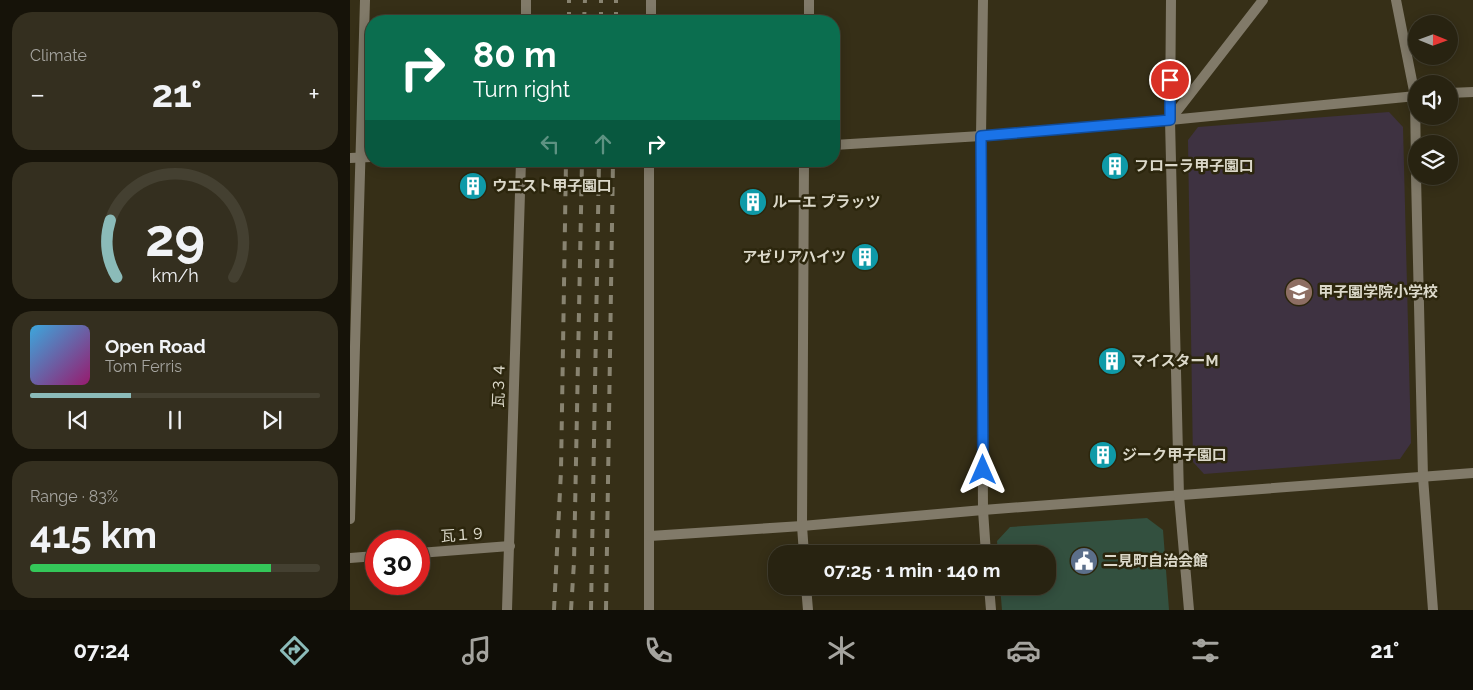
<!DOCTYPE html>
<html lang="en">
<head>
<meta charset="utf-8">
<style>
	:root { --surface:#282311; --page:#342f1f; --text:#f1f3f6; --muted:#a5a49f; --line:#444031; --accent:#8bbbb9 }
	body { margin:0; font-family:Raleway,"Noto Sans JP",sans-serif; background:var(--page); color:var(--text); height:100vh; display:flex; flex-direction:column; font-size:19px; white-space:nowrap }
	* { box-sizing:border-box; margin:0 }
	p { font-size:16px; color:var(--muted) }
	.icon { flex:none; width:28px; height:28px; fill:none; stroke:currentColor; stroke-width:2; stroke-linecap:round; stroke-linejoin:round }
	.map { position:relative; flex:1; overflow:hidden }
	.side { display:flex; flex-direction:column; gap:12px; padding:12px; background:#161309; width:350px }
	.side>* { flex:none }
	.hud { position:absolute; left:15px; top:15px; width:475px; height:152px; border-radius:20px; box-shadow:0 2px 12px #0003,0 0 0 1px var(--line); background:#0b6e4f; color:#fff; overflow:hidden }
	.needle { width:32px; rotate:91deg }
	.controls { position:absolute; left:1058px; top:15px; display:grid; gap:10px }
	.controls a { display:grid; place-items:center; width:50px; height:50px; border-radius:50%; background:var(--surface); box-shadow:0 2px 12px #0003,0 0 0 1px var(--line); font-size:25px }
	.speed { position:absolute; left:15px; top:530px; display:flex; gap:10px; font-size:25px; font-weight:700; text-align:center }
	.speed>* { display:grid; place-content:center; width:65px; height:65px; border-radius:50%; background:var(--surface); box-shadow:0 2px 12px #0003,0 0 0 1px var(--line); line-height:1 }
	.speed .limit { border:8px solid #d22; background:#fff; color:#111 }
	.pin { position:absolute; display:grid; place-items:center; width:42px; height:42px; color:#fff; margin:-21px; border:2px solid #fff; border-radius:50%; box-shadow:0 1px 5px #0007 }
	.me { position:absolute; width:55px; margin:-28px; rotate:0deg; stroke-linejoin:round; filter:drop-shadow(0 0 4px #0008) }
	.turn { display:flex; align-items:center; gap:18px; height:105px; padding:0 25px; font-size:22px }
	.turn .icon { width:65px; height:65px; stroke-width:2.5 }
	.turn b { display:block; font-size:35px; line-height:42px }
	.lanes { display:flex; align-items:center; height:48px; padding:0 25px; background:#0003; justify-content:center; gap:25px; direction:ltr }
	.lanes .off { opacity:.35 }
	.big { font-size:38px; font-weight:700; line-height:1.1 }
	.side .card { flex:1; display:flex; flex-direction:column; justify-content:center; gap:8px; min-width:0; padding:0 18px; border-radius:20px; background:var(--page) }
	.side .dial { align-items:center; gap:0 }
	.dial svg { height:130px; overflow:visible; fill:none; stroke:var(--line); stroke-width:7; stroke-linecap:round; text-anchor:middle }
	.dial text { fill:var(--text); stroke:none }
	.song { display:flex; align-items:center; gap:15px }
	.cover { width:60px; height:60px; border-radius:8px; background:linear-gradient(135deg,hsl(200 70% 55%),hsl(320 70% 35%)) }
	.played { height:5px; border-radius:2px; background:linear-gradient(90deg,var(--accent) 35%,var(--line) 35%) }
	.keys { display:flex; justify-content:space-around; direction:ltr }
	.heat { display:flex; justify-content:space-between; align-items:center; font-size:28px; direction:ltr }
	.charge { height:8px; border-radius:4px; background:linear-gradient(90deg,#34c759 83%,var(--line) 0) }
	.trip { position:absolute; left:418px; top:545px; width:288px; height:50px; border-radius:20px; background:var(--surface); box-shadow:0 2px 12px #0003,0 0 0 1px var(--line); font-weight:700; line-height:50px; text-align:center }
	.tab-bar { display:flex; height:80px; justify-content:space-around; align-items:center; background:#100e07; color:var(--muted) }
	.tab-bar .icon { width:35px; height:35px }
	.tab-bar .on { color:var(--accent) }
	.tab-bar b { font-size:22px; color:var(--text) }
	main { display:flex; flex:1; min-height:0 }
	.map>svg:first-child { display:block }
	.education { fill:#3e3241 }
	.green { fill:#33503f }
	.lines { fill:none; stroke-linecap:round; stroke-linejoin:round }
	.minor { stroke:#817a69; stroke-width:10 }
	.tertiary { stroke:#817a69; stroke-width:10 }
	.rail { stroke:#888370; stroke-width:4; stroke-dasharray:9 9; stroke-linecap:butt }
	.route-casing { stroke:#114b97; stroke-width:12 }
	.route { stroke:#1a73e8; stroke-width:9 }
	.labels { text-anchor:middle; stroke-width:5; stroke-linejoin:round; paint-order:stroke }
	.poi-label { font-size:15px; font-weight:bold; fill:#dbd8c9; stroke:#2c260d; text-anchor:start }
	.street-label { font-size:15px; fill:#dbd8c9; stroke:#2c260d }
</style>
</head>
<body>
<main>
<section class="side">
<div class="card"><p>Climate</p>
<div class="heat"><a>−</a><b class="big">21°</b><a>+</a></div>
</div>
<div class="card dial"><svg viewBox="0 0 100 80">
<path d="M14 69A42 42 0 1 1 86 69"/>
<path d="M14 69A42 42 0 0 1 10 34" stroke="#8bbbb9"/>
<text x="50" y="56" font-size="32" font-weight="700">29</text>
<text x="50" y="72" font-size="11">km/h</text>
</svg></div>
<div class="card">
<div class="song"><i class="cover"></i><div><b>Open Road</b><p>Tom Ferris</p></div></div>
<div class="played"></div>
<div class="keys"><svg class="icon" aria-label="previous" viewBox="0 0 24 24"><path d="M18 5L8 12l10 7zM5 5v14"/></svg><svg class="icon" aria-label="pause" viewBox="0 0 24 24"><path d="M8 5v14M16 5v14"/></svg><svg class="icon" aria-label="next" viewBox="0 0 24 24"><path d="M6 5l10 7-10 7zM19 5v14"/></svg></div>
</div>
<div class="card"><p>Range · 83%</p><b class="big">415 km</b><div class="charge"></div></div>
</section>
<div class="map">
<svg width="1123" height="610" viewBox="0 0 1123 610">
	<rect width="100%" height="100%" fill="#362f17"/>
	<polygon class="education" points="1039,112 1053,127 1061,443 1050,459 854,474 843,462 838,140 848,127"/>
	<polygon class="green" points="797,518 813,530 819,610 652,610 650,586 696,586 696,554 648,554 647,541 660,527"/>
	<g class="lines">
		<g class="minor">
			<polyline points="633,0 631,136 633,510 636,554"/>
			<polyline points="1046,0 1065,96 1066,166"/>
			<polyline points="176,21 176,0"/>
			<polyline points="301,21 301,0"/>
			<polyline points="459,21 459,0"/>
			<polyline points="1099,93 1123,92"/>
			<polyline points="820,120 821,0"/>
			<polyline points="484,145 631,136 820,120 1066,96"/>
			<polyline points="0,158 21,157"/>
			<polyline points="454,161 452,526 454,554"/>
			<polyline points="1066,176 1073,477 1083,610"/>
			<polyline points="0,519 15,0"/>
			<polyline points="456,586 458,610"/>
			<polyline points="639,586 641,610"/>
			<polyline points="157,610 171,161"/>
			<polyline points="299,610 299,161"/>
		</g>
		<g class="tertiary">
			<polyline points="300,536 452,526 633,510 1123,473"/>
			<polyline points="69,553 160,546"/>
			<polyline points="0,558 26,556"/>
			<polyline points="839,610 829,496 820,120 913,0"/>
		</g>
		<g class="rail">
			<polyline points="219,21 219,0"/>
			<polyline points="234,21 235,0"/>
			<polyline points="251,21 251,0"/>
			<polyline points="266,21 266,0"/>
			<polyline points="204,610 211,471 216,161"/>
			<polyline points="221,610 224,562 232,161"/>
			<polyline points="241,610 249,161"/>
			<polyline points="256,610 263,161"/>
		</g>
	</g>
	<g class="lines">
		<defs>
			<polyline id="route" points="633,470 631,136 820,120 820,80"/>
		</defs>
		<use href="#route" class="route-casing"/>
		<use href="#route" class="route"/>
	</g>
	<defs>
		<symbol id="building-disc" viewBox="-11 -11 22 22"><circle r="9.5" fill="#0f9aa8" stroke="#2c260d"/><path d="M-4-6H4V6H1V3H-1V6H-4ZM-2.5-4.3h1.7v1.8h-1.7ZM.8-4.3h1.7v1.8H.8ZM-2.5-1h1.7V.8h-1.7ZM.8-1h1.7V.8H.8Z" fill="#fff"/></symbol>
		<symbol id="school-disc" viewBox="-11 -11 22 22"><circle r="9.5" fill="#8d6e63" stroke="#2c260d"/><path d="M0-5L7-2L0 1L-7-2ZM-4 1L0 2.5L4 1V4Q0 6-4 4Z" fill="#fff"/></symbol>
		<symbol id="civic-disc" viewBox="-11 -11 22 22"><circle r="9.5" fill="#5c6f8a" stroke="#2c260d"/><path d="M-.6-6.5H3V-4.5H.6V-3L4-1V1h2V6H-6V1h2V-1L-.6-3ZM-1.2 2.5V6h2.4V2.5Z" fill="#fff"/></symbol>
	</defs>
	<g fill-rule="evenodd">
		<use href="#building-disc" x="749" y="150" width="32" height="32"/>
		<use href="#building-disc" x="107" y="170" width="32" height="32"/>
		<use href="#building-disc" x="387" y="186" width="32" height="32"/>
		<use href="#building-disc" x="499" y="241" width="32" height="32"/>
		<use href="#school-disc" x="933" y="276" width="32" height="32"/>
		<use href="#building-disc" x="746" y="345" width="32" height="32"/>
		<use href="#building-disc" x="737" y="439" width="32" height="32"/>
		<use href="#civic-disc" x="718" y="545" width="32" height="32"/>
	</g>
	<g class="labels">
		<g class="poi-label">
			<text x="784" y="171">フローラ甲子園口</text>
			<text x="142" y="191">ウエスト甲子園口</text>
			<text x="422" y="207">ルーエ プラッツ</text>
			<text x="496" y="262" text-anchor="end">アゼリアハイツ</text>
			<text x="968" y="297">甲子園学院小学校</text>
			<text x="781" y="366">マイスターM</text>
			<text x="772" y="460">ジーク甲子園口</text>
			<text x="753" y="566">二見町自治会館</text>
		</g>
		<g class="street-label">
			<text transform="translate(149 385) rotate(-88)" y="5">瓦３４</text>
			<text transform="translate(113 535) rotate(-4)" y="5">瓦１９</text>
		</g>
	</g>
</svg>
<div class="controls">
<a><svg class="needle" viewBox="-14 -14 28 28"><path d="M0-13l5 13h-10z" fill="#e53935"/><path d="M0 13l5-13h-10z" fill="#a5a49f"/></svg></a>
<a><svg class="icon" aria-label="sound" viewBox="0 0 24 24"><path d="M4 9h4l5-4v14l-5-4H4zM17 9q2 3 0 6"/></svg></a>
<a><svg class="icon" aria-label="layers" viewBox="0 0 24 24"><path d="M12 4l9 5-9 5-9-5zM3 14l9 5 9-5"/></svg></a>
</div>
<div class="speed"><div class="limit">30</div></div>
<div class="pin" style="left:820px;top:80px;background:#d93025"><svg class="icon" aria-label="arrive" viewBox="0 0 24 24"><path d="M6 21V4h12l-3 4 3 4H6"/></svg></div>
<svg class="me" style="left:633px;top:470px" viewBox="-20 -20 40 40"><path d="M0-17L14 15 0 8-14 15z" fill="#1a73e8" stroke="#fff" stroke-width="4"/></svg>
<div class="trip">07:25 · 1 min · 140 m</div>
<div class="hud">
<div class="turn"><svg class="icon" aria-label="right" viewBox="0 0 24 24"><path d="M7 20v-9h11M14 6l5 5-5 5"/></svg><div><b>80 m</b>Turn right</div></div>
<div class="lanes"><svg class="icon off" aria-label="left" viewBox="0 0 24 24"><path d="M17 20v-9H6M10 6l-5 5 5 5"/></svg><svg class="icon off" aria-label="ahead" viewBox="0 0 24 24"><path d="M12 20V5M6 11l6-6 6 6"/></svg><svg class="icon" aria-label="right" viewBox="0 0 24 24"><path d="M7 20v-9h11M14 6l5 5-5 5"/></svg></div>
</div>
</div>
</main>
<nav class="tab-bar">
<b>07:24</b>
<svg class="icon on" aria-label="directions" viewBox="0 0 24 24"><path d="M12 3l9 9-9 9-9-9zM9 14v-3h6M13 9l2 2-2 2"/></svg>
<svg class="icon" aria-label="music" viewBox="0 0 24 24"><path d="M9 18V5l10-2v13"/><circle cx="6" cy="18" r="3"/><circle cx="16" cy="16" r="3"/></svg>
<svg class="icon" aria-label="phone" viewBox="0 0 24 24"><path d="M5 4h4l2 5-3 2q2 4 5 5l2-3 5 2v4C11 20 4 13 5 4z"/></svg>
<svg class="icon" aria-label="climate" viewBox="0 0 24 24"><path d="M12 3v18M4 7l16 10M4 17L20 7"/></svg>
<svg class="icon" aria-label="car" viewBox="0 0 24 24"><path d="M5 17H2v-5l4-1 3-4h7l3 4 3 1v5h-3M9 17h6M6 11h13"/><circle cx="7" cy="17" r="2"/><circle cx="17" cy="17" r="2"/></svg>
<svg class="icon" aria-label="filters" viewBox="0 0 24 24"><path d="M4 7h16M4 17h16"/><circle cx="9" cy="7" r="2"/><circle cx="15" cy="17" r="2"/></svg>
<b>21°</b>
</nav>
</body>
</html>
